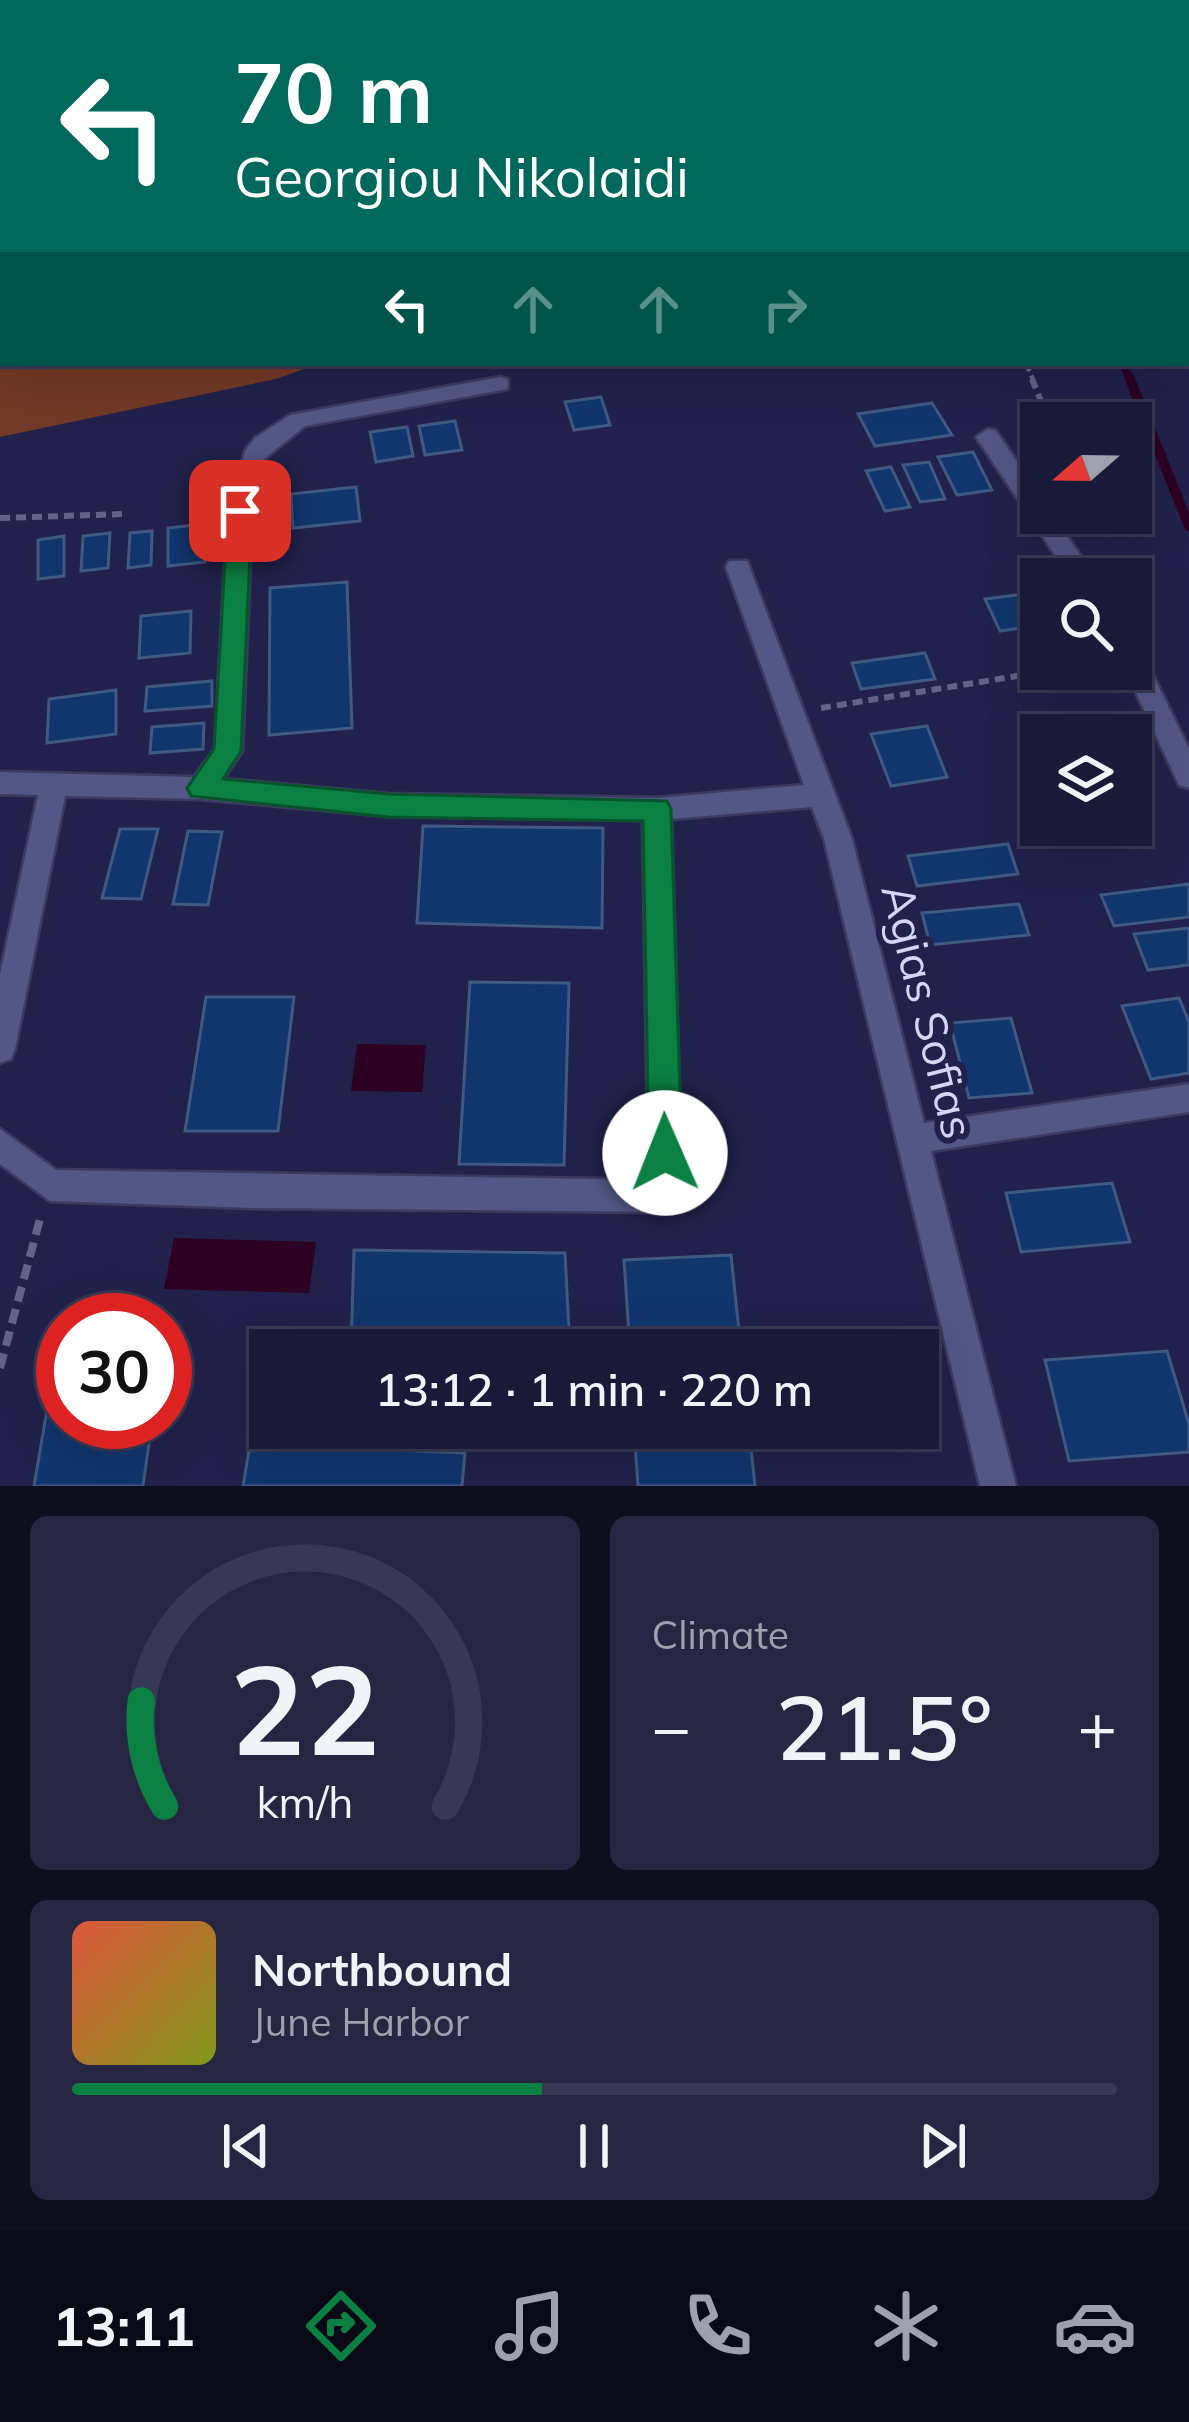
<!DOCTYPE html>
<html lang="en">
<head>
<meta charset="utf-8">
<style>
	:root { --surface:#191938; --page:#262643; --text:#f1f3f6; --muted:#9fa0ae; --line:#373853; --accent:#0b8043 }
	body { margin:0; font-family:Mulish,sans-serif; background:var(--page); color:var(--text); height:100vh; display:flex; flex-direction:column; font-size:45px; white-space:nowrap }
	* { box-sizing:border-box; margin:0 }
	p { font-size:39px; color:var(--muted) }
	.icon { flex:none; width:66px; height:66px; fill:none; stroke:currentColor; stroke-width:2; stroke-linecap:round; stroke-linejoin:round }
	.map { position:relative; height:1486px; overflow:hidden }
	.details { display:flex; flex-direction:column; gap:30px; padding:30px; background:#0e0e1f; flex:1 }
	.details>* { flex:none }
	.guide { position:absolute; left:0px; top:0px; width:1191px; height:366px; box-shadow:0 12px 48px #0002,0 0 0 3px var(--line); background:#00695c; color:#fff; overflow:hidden }
	.needle { width:78px; rotate:250deg }
	.tools { position:absolute; left:1020px; top:402px; display:grid; gap:24px }
	.tools a { display:grid; place-items:center; width:132px; height:132px; border-radius:0px; background:var(--surface); box-shadow:0 12px 48px #0002,0 0 0 3px var(--line); font-size:60px }
	.speed { position:absolute; left:36px; top:1293px; display:flex; gap:24px; font-size:60px; font-weight:700; text-align:center }
	.speed>* { display:grid; place-content:center; width:156px; height:156px; border-radius:50%; background:var(--surface); box-shadow:0 12px 48px #0002,0 0 0 3px var(--line); line-height:1 }
	.speed .limit { border:18px solid #d22; background:#fff; color:#111 }
	.pin { position:absolute; display:grid; place-items:center; width:102px; height:102px; color:#fff; margin:-51px; border-radius:24px; box-shadow:0 6px 18px #0006 }
	.me { position:absolute; width:132px; margin:-66px; rotate:359deg; stroke-linejoin:round; filter:drop-shadow(0 0 9px #0008) }
	.turn { display:flex; align-items:center; gap:42px; height:252px; padding:0 36px; font-size:54px }
	.turn .icon { width:156px; height:156px; stroke-width:2.5 }
	.turn b { display:block; font-size:84px; line-height:102px }
	.lanes { display:flex; align-items:center; height:114px; padding:0 36px; background:#0003; justify-content:center; gap:60px; direction:ltr }
	.lanes .off { opacity:.35 }
	.big { font-size:90px; font-weight:600; line-height:1.1 }
	.details .widget { flex:1; display:flex; flex-direction:column; justify-content:center; gap:18px; min-width:0; padding:0 42px; border-radius:18px; background:var(--page) }
	.details .dial { align-items:center; gap:0 }
	.dial svg { height:312px; overflow:visible; fill:none; stroke:var(--line); stroke-width:7; stroke-linecap:round; text-anchor:middle }
	.dial text { fill:var(--text); stroke:none }
	.song { display:flex; align-items:center; gap:36px }
	.cover { width:144px; height:144px; border-radius:18px; background:linear-gradient(135deg,hsl(10 70% 55%),hsl(70 70% 35%)) }
	.played { height:12px; border-radius:6px; background:linear-gradient(90deg,var(--accent) 45%,var(--line) 45%) }
	.keys { display:flex; justify-content:space-around; direction:ltr }
	.heat { display:flex; justify-content:space-between; align-items:center; font-size:66px; direction:ltr }
	.details .tiles { flex:1; display:grid; gap:30px; grid-template-columns:1fr 1fr }
	.widget:last-child { grid-column:span 2 }
	.trip { position:absolute; left:249px; top:1329px; width:690px; height:120px; border-radius:0px; background:var(--surface); box-shadow:0 12px 48px #0002,0 0 0 3px var(--line); font-weight:600; line-height:120px; text-align:center }
	.dock { display:flex; height:192px; justify-content:space-around; align-items:center; background:#0a0a16; color:var(--muted) }
	.dock .icon { width:84px; height:84px }
	.dock .selected { color:var(--accent) }
	.dock b { font-size:54px; color:var(--text) }
	.map>svg:first-child { display:block }
	.green { fill:#713926 }
	.water { fill:#2c0122 }
	.lines { fill:none; stroke-linecap:round; stroke-linejoin:round }
	.stream-far1 { stroke:#2c0122; stroke-width:8 }
	.stream { stroke:#2c0122; stroke-width:10 }
	.building { fill:#11356d; stroke:#3f5983; stroke-width:3 }
	.minor-casing { stroke:#3c3a5f; stroke-width:5 }
	.path-far2 { stroke:#616388; stroke-width:4.5; stroke-dasharray:9 4.5; stroke-linecap:butt }
	.path-far1 { stroke:#616388; stroke-width:6; stroke-dasharray:10 6; stroke-linecap:butt }
	.path { stroke:#616388; stroke-width:8; stroke-dasharray:15 8; stroke-linecap:butt }
	.minor { fill:#535786; fill-rule:evenodd }
	.route { fill:#0b8043; stroke:#07532c; stroke-width:3 }
	.labels { text-anchor:middle; stroke-width:12; stroke-linejoin:round; paint-order:stroke }
	.street-label { font-size:45px; fill:#d3d7f3; stroke:#21214b }
</style>
</head>
<body>
<div class="map">
<svg width="1189" height="1486" viewBox="0 0 1189 1486">
	<rect width="100%" height="100%" fill="#21214b"/>
	<polygon class="green" points="0,244 3,363 321,363 276,379 0,437"/>
	<g class="water">
		<polygon points="357,1044 426,1045 422,1092 351,1091"/>
		<polygon points="174,1238 316,1242 309,1293 164,1289"/>
	</g>
	<g class="lines">
		<polyline class="stream-far1" points="1123,363 1131,382"/>
		<polyline class="stream" points="1130,379 1189,526"/>
	</g>
	<g class="building">
		<polygon points="601,397 610,425 574,430 565,402"/>
		<polygon points="932,403 952,435 875,446 858,414"/>
		<polygon points="455,421 462,450 425,455 419,426"/>
		<polygon points="407,427 413,456 376,462 370,432"/>
		<polygon points="973,452 992,490 957,495 938,457"/>
		<polygon points="929,462 945,499 920,502 903,465"/>
		<polygon points="891,467 910,507 885,511 866,471"/>
		<polygon points="356,487 360,521 293,528 291,494"/>
		<polygon points="205,524 205,562 168,566 168,528"/>
		<polygon points="152,531 151,565 128,568 130,533"/>
		<polygon points="110,533 108,568 81,571 83,536"/>
		<polygon points="64,536 64,576 38,579 38,540"/>
		<polygon points="347,582 352,728 269,735 270,588"/>
		<polygon points="1041,592 1041,625 1000,631 985,599"/>
		<polygon points="191,611 190,653 139,658 141,616"/>
		<polygon points="925,653 935,679 861,689 852,663"/>
		<polygon points="212,681 212,706 145,711 147,687"/>
		<polygon points="116,690 116,734 47,743 49,699"/>
		<polygon points="1123,713 1140,755 1131,756 1131,735 1041,735 1041,751 1030,722"/>
		<polygon points="204,723 203,749 150,753 152,727"/>
		<polygon points="927,726 947,777 891,786 871,734"/>
		<polygon points="423,826 603,828 602,928 417,923"/>
		<polygon points="120,829 158,829 141,899 102,898"/>
		<polygon points="188,831 222,832 208,905 173,904"/>
		<polygon points="1008,844 1018,874 917,886 908,856"/>
		<polygon points="1189,884 1189,917 1114,926 1101,895"/>
		<polygon points="1019,904 1029,935 930,945 922,913"/>
		<polygon points="1189,928 1189,965 1148,970 1134,934"/>
		<polygon points="470,982 569,983 564,1165 459,1164"/>
		<polygon points="206,997 294,997 278,1131 185,1131"/>
		<polygon points="1179,998 1189,1022 1189,1073 1151,1079 1122,1006"/>
		<polygon points="1011,1018 1032,1093 969,1098 950,1023"/>
		<polygon points="1112,1183 1130,1242 1021,1252 1006,1193"/>
		<polygon points="354,1250 565,1253 570,1350 351,1350"/>
		<polygon points="731,1255 741,1350 630,1350 624,1260"/>
		<polygon points="62,1322 63,1422 152,1422 143,1486 34,1486"/>
		<polygon points="1167,1351 1189,1424 1189,1452 1069,1461 1045,1360"/>
		<polygon points="634,1428 749,1428 755,1486 638,1486"/>
		<polygon points="250,1444 465,1453 462,1486 243,1486"/>
	</g>
	<g class="lines">
		<defs>
			<g id="minor">
				<polygon points="585,0 604,0 606,3 587,3"/>
				<polygon points="861,0 879,0 880,3 862,3"/>
				<rect x="1188" y="301" width="1" height="14"/>
				<polygon points="500,377 508,379 508,389 305,426 264,459 252,511 242,751 223,779 388,794 657,798 804,785 726,567 729,561 747,561 852,839 924,1123 1189,1084 1189,1112 931,1151 1016,1486 980,1486 824,839 812,807 671,819 682,1196 678,1207 666,1212 253,1208 50,1201 0,1164 0,1129 56,1170 649,1180 643,820 388,816 201,799 65,796 15,1049 11,1059 0,1063 0,975 38,795 0,794 0,772 194,777 215,749 228,511 245,451 255,438 290,415"/>
				<polygon points="988,429 996,431 1041,497 1041,513 1052,513 1096,579 1071,579 976,437"/>
				<polygon points="1131,645 1140,648 1189,749 1189,788 1179,785 1125,669 1131,669"/>
			</g>
		</defs>
		<use href="#minor" class="minor-casing"/>
		<polyline class="path-far2" points="1026,363 1034,382"/>
		<g class="path-far1">
			<polyline points="1032,379 1050,423"/>
			<polyline points="1023,442 1041,432"/>
			<polyline points="0,518 124,514"/>
			<polyline points="821,708 1060,669"/>
		</g>
		<polyline class="path" points="0,1368 41,1215"/>
		<use href="#minor" class="minor"/>
	</g>
	<polygon class="route" points="240,502 252,511 241,751 223,779 388,794 667,801 671,809 682,1153 677,1164 665,1169 654,1164 649,1153 643,821 388,817 191,796 187,788 214,749 228,511"/>
	<g class="labels">
		<g class="street-label">
			<text transform="translate(928 1011) rotate(76)" y="16">Agias Sofias</text>
		</g>
	</g>
</svg>
<div class="tools">
<a><svg class="needle" viewBox="-14 -14 28 28"><path d="M0-13l5 13h-10z" fill="#e53935"/><path d="M0 13l5-13h-10z" fill="#9fa0ae"/></svg></a>
<a><svg class="icon" aria-label="search" viewBox="0 0 24 24"><circle cx="10" cy="10" r="6"/><path d="M15 15l6 6"/></svg></a>
<a><svg class="icon" aria-label="layers" viewBox="0 0 24 24"><path d="M12 4l9 5-9 5-9-5zM3 14l9 5 9-5"/></svg></a>
</div>
<div class="speed"><div class="limit">30</div></div>
<div class="pin" style="left:240px;top:511px;background:#d93025"><svg class="icon" aria-label="arrive" viewBox="0 0 24 24"><path d="M6 21V4h12l-3 4 3 4H6"/></svg></div>
<svg class="me" style="left:665px;top:1153px" viewBox="-20 -20 40 40"><circle r="19" fill="#fff"/><path d="M0-13L10 11 0 6-10 11z" fill="#0b8043"/></svg>
<div class="trip">13:12 · 1 min · 220 m</div>
<div class="guide">
<div class="turn"><svg class="icon" aria-label="left" viewBox="0 0 24 24"><path d="M17 20v-9H6M10 6l-5 5 5 5"/></svg><div><b>70 m</b>Georgiou Nikolaidi</div></div>
<div class="lanes"><svg class="icon" aria-label="left" viewBox="0 0 24 24"><path d="M17 20v-9H6M10 6l-5 5 5 5"/></svg><svg class="icon off" aria-label="ahead" viewBox="0 0 24 24"><path d="M12 20V5M6 11l6-6 6 6"/></svg><svg class="icon off" aria-label="ahead" viewBox="0 0 24 24"><path d="M12 20V5M6 11l6-6 6 6"/></svg><svg class="icon off" aria-label="right" viewBox="0 0 24 24"><path d="M7 20v-9h11M14 6l5 5-5 5"/></svg></div>
</div>
</div>
<section class="details">
<div class="tiles">
<div class="widget dial"><svg viewBox="0 0 100 80">
<path d="M14 69A42 42 0 1 1 86 69"/>
<path d="M14 69A42 42 0 0 1 8 42" stroke="#0b8043"/>
<text x="50" y="56" font-size="32" font-weight="700">22</text>
<text x="50" y="72" font-size="11">km/h</text>
</svg></div>
<div class="widget"><p>Climate</p>
<div class="heat"><a>−</a><b class="big">21.5°</b><a>+</a></div>
</div>
<div class="widget">
<div class="song"><i class="cover"></i><div><b>Northbound</b><p>June Harbor</p></div></div>
<div class="played"></div>
<div class="keys"><svg class="icon" aria-label="previous" viewBox="0 0 24 24"><path d="M18 5L8 12l10 7zM5 5v14"/></svg><svg class="icon" aria-label="pause" viewBox="0 0 24 24"><path d="M8 5v14M16 5v14"/></svg><svg class="icon" aria-label="next" viewBox="0 0 24 24"><path d="M6 5l10 7-10 7zM19 5v14"/></svg></div>
</div>
</div>
</section>
<nav class="dock">
<b>13:11</b>
<svg class="icon selected" aria-label="directions" viewBox="0 0 24 24"><path d="M12 3l9 9-9 9-9-9zM9 14v-3h6M13 9l2 2-2 2"/></svg>
<svg class="icon" aria-label="music" viewBox="0 0 24 24"><path d="M9 18V5l10-2v13"/><circle cx="6" cy="18" r="3"/><circle cx="16" cy="16" r="3"/></svg>
<svg class="icon" aria-label="phone" viewBox="0 0 24 24"><path d="M5 4h4l2 5-3 2q2 4 5 5l2-3 5 2v4C11 20 4 13 5 4z"/></svg>
<svg class="icon" aria-label="climate" viewBox="0 0 24 24"><path d="M12 3v18M4 7l16 10M4 17L20 7"/></svg>
<svg class="icon" aria-label="car" viewBox="0 0 24 24"><path d="M5 17H2v-5l4-1 3-4h7l3 4 3 1v5h-3M9 17h6M6 11h13"/><circle cx="7" cy="17" r="2"/><circle cx="17" cy="17" r="2"/></svg>
</nav>
</body>
</html>
